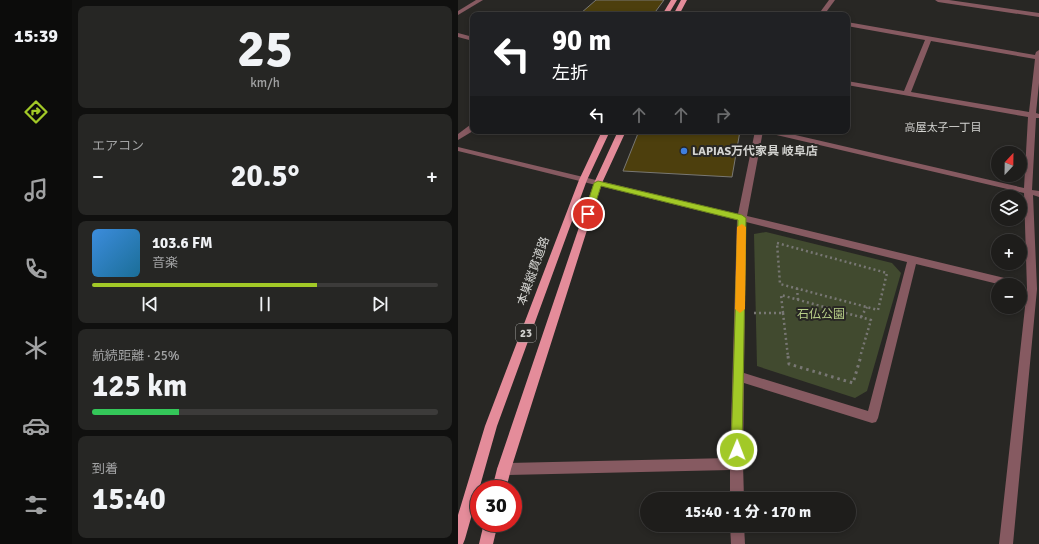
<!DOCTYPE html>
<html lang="ja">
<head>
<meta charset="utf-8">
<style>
	:root { --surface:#1e1d1b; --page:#262624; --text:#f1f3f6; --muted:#a1a2a3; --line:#3c3b3a; --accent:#a2c927 }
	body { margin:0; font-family:Signika,"Noto Sans JP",sans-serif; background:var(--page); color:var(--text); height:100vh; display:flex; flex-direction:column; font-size:15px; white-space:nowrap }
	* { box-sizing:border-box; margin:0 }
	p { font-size:13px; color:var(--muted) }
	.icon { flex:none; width:22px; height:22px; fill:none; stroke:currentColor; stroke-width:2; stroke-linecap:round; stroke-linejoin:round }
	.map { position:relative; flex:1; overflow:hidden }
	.details { display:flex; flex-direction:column; gap:6px; padding:6px; background:#10100f; width:386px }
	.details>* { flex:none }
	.banner { position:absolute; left:12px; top:12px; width:380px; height:122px; border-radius:8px; box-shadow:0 2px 6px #0003,0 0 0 1px var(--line); background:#202124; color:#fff; overflow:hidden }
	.needle { width:26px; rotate:22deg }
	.buttons { position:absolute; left:533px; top:146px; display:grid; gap:8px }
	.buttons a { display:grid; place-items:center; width:36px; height:36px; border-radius:50%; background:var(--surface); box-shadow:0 2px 6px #0003,0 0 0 1px var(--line); font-size:20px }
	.speed { position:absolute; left:12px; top:480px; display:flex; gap:8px; font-size:20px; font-weight:700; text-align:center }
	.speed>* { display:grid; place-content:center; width:52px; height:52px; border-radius:50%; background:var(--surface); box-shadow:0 2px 6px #0003,0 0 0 1px var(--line); line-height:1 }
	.speed .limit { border:6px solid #d22; background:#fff; color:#111 }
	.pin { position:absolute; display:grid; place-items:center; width:34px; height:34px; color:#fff; margin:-17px; border:2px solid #fff; border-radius:50%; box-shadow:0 1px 4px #0007 }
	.me { position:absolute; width:44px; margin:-22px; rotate:1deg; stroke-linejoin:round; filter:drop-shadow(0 0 3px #0008) }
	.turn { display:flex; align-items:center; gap:14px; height:84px; padding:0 16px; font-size:18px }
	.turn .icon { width:52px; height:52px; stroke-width:2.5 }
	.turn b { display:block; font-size:28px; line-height:34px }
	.lanes { display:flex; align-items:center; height:38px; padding:0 16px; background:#0003; justify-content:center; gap:20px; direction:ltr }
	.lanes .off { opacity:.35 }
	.big { font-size:30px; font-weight:800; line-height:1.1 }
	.details .tile { flex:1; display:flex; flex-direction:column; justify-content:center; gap:6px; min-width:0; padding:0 14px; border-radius:8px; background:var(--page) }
	.details .dial { align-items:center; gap:0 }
	.dial b { font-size:52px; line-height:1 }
	.song { display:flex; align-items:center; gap:12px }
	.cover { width:48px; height:48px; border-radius:6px; background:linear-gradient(135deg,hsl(210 70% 55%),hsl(200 70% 35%)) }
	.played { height:4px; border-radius:2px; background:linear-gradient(90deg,var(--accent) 65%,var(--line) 65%) }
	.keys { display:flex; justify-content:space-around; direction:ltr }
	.heat { display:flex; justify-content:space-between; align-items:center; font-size:22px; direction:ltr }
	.charge { height:6px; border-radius:3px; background:linear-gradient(90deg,#34c759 25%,var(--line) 0) }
	.trip { position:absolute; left:182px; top:492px; width:216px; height:40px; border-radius:20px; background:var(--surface); box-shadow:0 2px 6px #0003,0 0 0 1px var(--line); font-weight:800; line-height:40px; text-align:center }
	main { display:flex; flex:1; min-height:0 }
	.menu { display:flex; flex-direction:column; width:72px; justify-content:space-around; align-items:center; background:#0c0c0b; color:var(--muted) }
	.menu .icon { width:28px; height:28px }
	.menu .current { color:var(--accent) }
	.menu b { font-size:18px; color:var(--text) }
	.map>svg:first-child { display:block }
	.green { fill:#414a2f }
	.building { fill:#4d3f0d; stroke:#797874 }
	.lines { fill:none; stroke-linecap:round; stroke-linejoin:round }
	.path-far1 { stroke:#787774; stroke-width:2.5; stroke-dasharray:2 3; stroke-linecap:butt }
	.path { stroke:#787774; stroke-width:3; stroke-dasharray:2.5 4; stroke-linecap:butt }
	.minor { fill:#865a61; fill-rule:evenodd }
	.major { fill:#e48c9a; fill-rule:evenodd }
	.route { fill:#a2c927; stroke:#698319 }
	.slow { fill:#f59e0b }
	.shop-dot { fill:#3f7fe0; stroke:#282724; stroke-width:1.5 }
	.labels { text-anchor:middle; stroke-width:4; stroke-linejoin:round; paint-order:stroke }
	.far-neighbourhood-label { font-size:11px; fill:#d4d4d1; stroke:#282724 }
	.shield { fill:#282724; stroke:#a0a09d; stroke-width:1 }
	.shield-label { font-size:11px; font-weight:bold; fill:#d4d4d1 }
	.poi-label { font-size:12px; font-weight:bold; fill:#d4d4d1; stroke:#282724; text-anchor:start }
	.street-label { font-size:12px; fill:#d4d4d1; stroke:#282724 }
	.park-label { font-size:12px; fill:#b7ce87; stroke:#282724 }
</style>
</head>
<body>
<main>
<nav class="menu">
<b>15:39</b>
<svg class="icon current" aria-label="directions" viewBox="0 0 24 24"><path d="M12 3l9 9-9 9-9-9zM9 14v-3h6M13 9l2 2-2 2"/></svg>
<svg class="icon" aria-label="music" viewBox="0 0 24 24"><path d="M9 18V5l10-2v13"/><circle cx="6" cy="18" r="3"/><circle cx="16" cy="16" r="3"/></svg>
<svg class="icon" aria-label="phone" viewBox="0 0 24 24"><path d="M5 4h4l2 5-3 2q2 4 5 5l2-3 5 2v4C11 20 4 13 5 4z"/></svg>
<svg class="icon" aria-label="climate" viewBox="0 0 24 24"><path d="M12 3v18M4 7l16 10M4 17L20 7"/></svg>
<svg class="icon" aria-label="car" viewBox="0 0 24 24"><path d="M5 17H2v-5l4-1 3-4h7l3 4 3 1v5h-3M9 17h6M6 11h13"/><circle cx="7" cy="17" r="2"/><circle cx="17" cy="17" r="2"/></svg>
<svg class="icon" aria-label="filters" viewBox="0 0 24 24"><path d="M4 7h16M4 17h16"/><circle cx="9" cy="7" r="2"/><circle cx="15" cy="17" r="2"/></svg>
</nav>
<section class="details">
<div class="tile dial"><b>25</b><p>km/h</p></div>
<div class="tile"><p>エアコン</p>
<div class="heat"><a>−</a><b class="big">20.5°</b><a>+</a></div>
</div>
<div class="tile">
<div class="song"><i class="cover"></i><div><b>103.6 FM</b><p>音楽</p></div></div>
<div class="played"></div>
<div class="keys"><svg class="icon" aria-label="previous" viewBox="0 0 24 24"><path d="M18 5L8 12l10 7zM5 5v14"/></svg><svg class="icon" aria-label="pause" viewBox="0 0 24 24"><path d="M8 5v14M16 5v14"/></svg><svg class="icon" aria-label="next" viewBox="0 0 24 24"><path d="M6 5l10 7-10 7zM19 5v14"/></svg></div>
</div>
<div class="tile"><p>航続距離 · 25%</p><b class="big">125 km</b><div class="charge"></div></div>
<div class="tile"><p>到着</p><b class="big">15:40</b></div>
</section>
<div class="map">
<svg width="581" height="544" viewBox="0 0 581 544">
	<rect width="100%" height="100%" fill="#282724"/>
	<polygon class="green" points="308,232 434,263 443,273 409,391 397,398 299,366 296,234"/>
	<g class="building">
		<polygon points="138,0 206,0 195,15 124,15 123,13"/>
		<polygon points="181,131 282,131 274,177 165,171"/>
	</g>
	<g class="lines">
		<g class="path-far1">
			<polygon points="319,243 429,273 420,310 322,284"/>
			<polyline points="339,288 340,300"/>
			<polyline points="296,313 325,313"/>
			<polyline points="325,313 330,357"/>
			<polyline points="325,313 323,295 413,320 402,357"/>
			<polyline points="403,317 409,307"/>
		</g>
		<polyline class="path" points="330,356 331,364 395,383 403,356"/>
		<g class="minor">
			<polygon points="18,0 25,0 0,15 0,11"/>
			<polygon points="371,0 377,0 366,15 360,15"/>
			<polygon points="477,0 491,0 581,13 581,17 480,2"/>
			<path d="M389,22L577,55L578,52L581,50V83L578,113L581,114V118H578L574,190L581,191V197L575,195L579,289L555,544H541L569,289L566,193L310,133L306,131H320L566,188L570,117L389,85V81L446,91L467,40L389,26ZM473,41L577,59L571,112L453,92Z"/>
			<polygon points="0,33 15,37 15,41 0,37"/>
			<polygon points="12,125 15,125 15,131 0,140 0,134"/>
			<path d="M297,131H305L289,216L559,281L563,282L564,285L563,288L562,285H544L458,264L420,418L418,422L414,423L286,383L285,464L286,499H272V470L46,475L41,473L39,469L41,465L46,463L272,458L279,220L0,151V147L280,214ZM288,222L449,262L410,411L286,373Z"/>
			<polygon points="272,525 286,525 287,544 273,544"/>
		</g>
		<g class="major">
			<polygon points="213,0 219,0 210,15 204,15"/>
			<polygon points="223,0 229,0 221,15 215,15"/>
			<polygon points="144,131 152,131 129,180 39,426 7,539 5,544 0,544 0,515 27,426 121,180"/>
			<polygon points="160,131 168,131 144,183 53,469 48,489 34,489 39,469 136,183"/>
			<polygon points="26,523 40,523 35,544 21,544"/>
		</g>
	</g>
	<polygon class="route" points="140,181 284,215 288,218 284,450 283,453 279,455 274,453 273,450 280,220 143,186 134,214 133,215 127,215 126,214 136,183"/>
	<polygon class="slow" points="284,224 288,227 287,309 282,313 277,309 279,227"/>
	<circle class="shop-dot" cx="226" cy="151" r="4"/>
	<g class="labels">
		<g class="far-neighbourhood-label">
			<text x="485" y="131">高屋太子一丁目</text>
		</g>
		<rect class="shield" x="58" y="324" width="20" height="18" rx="3"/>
		<g class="shield-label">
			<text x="68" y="337">23</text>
		</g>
		<g class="poi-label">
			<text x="234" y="155">LAPIAS万代家具 岐阜店</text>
		</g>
		<g class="street-label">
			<text transform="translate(75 271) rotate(-70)" y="4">本巣縦貫道路</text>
		</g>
		<g class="park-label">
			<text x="363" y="318">石仏公園</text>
		</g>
	</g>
</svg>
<div class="buttons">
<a><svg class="needle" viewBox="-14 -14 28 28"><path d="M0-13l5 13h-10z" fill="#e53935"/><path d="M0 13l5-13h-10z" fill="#a1a2a3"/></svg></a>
<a><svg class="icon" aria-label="layers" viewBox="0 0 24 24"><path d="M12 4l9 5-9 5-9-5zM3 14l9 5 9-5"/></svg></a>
<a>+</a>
<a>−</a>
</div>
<div class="speed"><div class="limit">30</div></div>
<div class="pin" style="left:130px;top:214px;background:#d93025"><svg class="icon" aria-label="arrive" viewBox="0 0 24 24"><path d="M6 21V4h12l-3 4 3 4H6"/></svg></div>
<svg class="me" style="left:279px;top:450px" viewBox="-20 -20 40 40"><circle r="17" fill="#a2c927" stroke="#fff" stroke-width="3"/><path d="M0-11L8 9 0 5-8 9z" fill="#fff"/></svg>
<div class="trip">15:40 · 1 分 · 170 m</div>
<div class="banner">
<div class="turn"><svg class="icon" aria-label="left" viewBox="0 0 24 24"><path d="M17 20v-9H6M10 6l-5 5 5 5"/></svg><div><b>90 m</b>左折</div></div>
<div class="lanes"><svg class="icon" aria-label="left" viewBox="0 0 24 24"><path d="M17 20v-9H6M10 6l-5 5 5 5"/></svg><svg class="icon off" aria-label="ahead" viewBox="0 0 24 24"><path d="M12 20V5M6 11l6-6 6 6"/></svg><svg class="icon off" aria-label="ahead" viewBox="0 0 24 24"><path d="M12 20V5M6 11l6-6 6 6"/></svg><svg class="icon off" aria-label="right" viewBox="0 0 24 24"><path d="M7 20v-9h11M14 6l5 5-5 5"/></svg></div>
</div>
</div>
</main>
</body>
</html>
